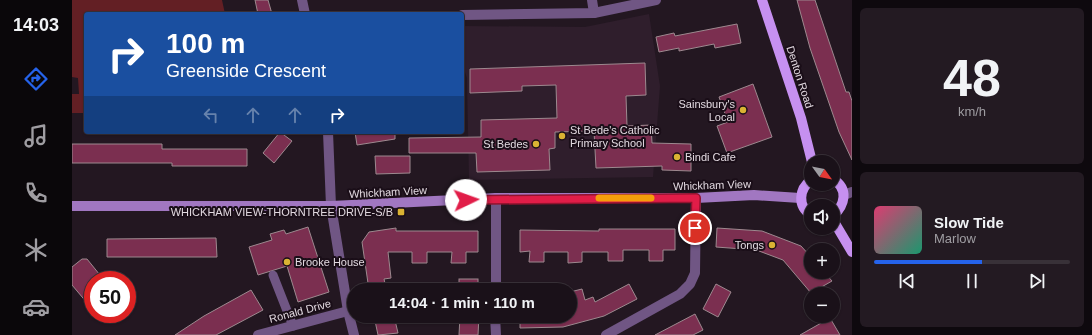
<!DOCTYPE html>
<html lang="en">
<head>
<meta charset="utf-8">
<style>
	:root { --surface:#1a1119; --page:#231a22; --text:#f1f3f6; --muted:#9f9da2; --line:#383138; --accent:#2563eb }
	body { margin:0; font-family:Arial,sans-serif; background:var(--page); color:var(--text); height:100vh; display:flex; flex-direction:column; font-size:15px; white-space:nowrap }
	* { box-sizing:border-box; margin:0 }
	p { font-size:13px; color:var(--muted) }
	.icon { flex:none; width:22px; height:22px; fill:none; stroke:currentColor; stroke-width:2; stroke-linecap:round; stroke-linejoin:round }
	.map { position:relative; flex:1; overflow:hidden }
	.drawer { display:flex; flex-direction:column; gap:8px; padding:8px; background:#0e090e; width:240px }
	.drawer>* { flex:none }
	.guide { position:absolute; left:12px; top:12px; width:380px; height:122px; border-radius:4px; box-shadow:0 1px 3px #0004,0 0 0 1px var(--line); background:#1a4fa0; color:#fff; overflow:hidden }
	.needle { width:26px; rotate:123deg }
	.fabs { position:absolute; left:732px; top:155px; display:grid; gap:8px }
	.fabs a { display:grid; place-items:center; width:36px; height:36px; border-radius:50%; background:var(--surface); box-shadow:0 1px 3px #0004,0 0 0 1px var(--line); font-size:20px }
	.speed { position:absolute; left:12px; top:271px; display:flex; gap:8px; font-size:20px; font-weight:700; text-align:center }
	.speed>* { display:grid; place-content:center; width:52px; height:52px; border-radius:50%; background:var(--surface); box-shadow:0 1px 3px #0004,0 0 0 1px var(--line); line-height:1 }
	.speed .limit { border:6px solid #d22; background:#fff; color:#111 }
	.pin { position:absolute; display:grid; place-items:center; width:34px; height:34px; color:#fff; margin:-17px; border:2px solid #fff; border-radius:50%; box-shadow:0 1px 4px #0007 }
	.me { position:absolute; width:44px; margin:-22px; rotate:87deg; stroke-linejoin:round; filter:drop-shadow(0 0 3px #0008) }
	.turn { display:flex; align-items:center; gap:14px; height:84px; padding:0 16px; font-size:18px }
	.turn .icon { width:52px; height:52px; stroke-width:2.5 }
	.turn b { display:block; font-size:28px; line-height:34px }
	.lanes { display:flex; align-items:center; height:38px; padding:0 16px; background:#0003; justify-content:center; gap:20px; direction:ltr }
	.lanes .off { opacity:.35 }
	.drawer .card { flex:1; display:flex; flex-direction:column; justify-content:center; gap:6px; min-width:0; padding:0 14px; border-radius:6px; background:var(--page) }
	.drawer .dial { align-items:center; gap:0 }
	.dial b { font-size:52px; line-height:1 }
	.song { display:flex; align-items:center; gap:12px }
	.cover { width:48px; height:48px; border-radius:6px; background:linear-gradient(135deg,hsl(340 70% 55%),hsl(160 70% 35%)) }
	.played { height:4px; border-radius:2px; background:linear-gradient(90deg,var(--accent) 55%,var(--line) 55%) }
	.keys { display:flex; justify-content:space-around; direction:ltr }
	.trip { position:absolute; left:275px; top:283px; width:230px; height:40px; border-radius:20px; background:var(--surface); box-shadow:0 1px 3px #0004,0 0 0 1px var(--line); font-weight:600; line-height:40px; text-align:center }
	main { display:flex; flex:1; min-height:0 }
	.tab-bar { display:flex; flex-direction:column; width:72px; justify-content:space-around; align-items:center; background:#0a070a; color:var(--muted) }
	.tab-bar .icon { width:28px; height:28px }
	.tab-bar .active { color:var(--accent) }
	.tab-bar b { font-size:18px; color:var(--text) }
	.map>svg:first-child { display:block }
	.built { fill:#2f1e2c }
	.green { fill:#631f24 }
	.building { fill:#7b2f50; stroke:#9d898f }
	.lines { fill:none; stroke-linecap:round; stroke-linejoin:round }
	.service { stroke:#705684; stroke-width:9 }
	.minor { stroke:#705684; stroke-width:10 }
	.secondary { stroke:#a177c1; stroke-width:10 }
	.primary { stroke:#c690f0; stroke-width:10 }
	.route-casing { stroke:#92132f; stroke-width:10 }
	.route { stroke:#e11d48; stroke-width:7 }
	.slow { stroke:#f59e0b; stroke-width:7 }
	.poi-dot { fill:#dab333; stroke:#1a0e18; stroke-width:1.5 }
	.labels { text-anchor:middle; stroke-width:4; stroke-linejoin:round; paint-order:stroke }
	.street-label { font-size:11px; fill:#e2d9e0; stroke:#1a0e18 }
	.poi-label { font-size:11px; fill:#e2d9e0; stroke:#1a0e18; text-anchor:end }
</style>
</head>
<body>
<main>
<nav class="tab-bar">
<b>14:03</b>
<svg class="icon active" aria-label="directions" viewBox="0 0 24 24"><path d="M12 3l9 9-9 9-9-9zM9 14v-3h6M13 9l2 2-2 2"/></svg>
<svg class="icon" aria-label="music" viewBox="0 0 24 24"><path d="M9 18V5l10-2v13"/><circle cx="6" cy="18" r="3"/><circle cx="16" cy="16" r="3"/></svg>
<svg class="icon" aria-label="phone" viewBox="0 0 24 24"><path d="M5 4h4l2 5-3 2q2 4 5 5l2-3 5 2v4C11 20 4 13 5 4z"/></svg>
<svg class="icon" aria-label="climate" viewBox="0 0 24 24"><path d="M12 3v18M4 7l16 10M4 17L20 7"/></svg>
<svg class="icon" aria-label="car" viewBox="0 0 24 24"><path d="M5 17H2v-5l4-1 3-4h7l3 4 3 1v5h-3M9 17h6M6 11h13"/><circle cx="7" cy="17" r="2"/><circle cx="17" cy="17" r="2"/></svg>
</nav>
<div class="map">
<svg width="780" height="335" viewBox="0 0 780 335">
	<rect width="100%" height="100%" fill="#231721"/>
	<polygon class="built" points="577,14 588,86 581,177 397,180 395,78 390,63 390,26 513,27"/>
	<polygon class="green" points="0,0 150,0 153,14 14,14 14,113 0,113 0,94 7,94 6,78 0,77"/>
	<g class="building">
		<polygon points="183,0 196,0 200,14 186,14"/>
		<polygon points="725,0 743,0 774,92 777,92 780,101 780,160 767,132 738,48"/>
		<polygon points="665,24 669,43 643,48 642,44 607,51 607,48 587,52 584,37 602,33 603,36"/>
		<polygon points="573,63 574,95 554,96 555,126 579,125 580,143 619,144 619,171 590,170 590,166 524,168 522,131 483,132 483,148 477,149 478,170 405,172 404,153 337,153 337,138 409,137 409,120 485,118 484,85 450,86 450,91 398,93 398,69"/>
		<polygon points="681,84 700,137 655,153 645,126 656,122 647,97"/>
		<polygon points="208,132 220,141 202,163 191,153"/>
		<polygon points="283,132 323,132 323,139 285,145"/>
		<polygon points="0,144 90,144 90,149 175,149 175,166 100,166 100,163 0,163"/>
		<polygon points="303,156 338,156 338,173 304,174"/>
		<polygon points="236,227 257,292 226,302 215,266 186,275 177,247 200,240 198,234 212,230 214,234"/>
		<polygon points="324,228 324,231 406,231 406,252 394,252 394,263 379,263 380,252 355,252 355,263 340,263 340,252 316,252 319,278 312,279 314,288 297,290 290,242 297,232"/>
		<polygon points="645,228 690,231 729,246 739,257 739,272 752,272 760,281 739,293 711,260 671,245 671,249 644,247"/>
		<polygon points="527,229 603,229 603,250 591,250 591,261 577,261 577,250 551,250 551,261 536,261 536,252 510,252 510,262 496,263 496,252 472,252 472,262 457,262 458,251 448,252 448,230 527,231"/>
		<polygon points="144,238 145,257 35,257 35,239"/>
		<polygon points="10,259 15,259 32,280 21,280 21,310 0,285 0,267"/>
		<rect x="387" y="279" width="19" height="11"/>
		<polygon points="557,284 565,299 532,316 491,327 448,328 448,316 498,316 498,292 510,289 513,300 521,297 523,302"/>
		<polygon points="644,284 659,292 646,317 631,309"/>
		<polygon points="179,290 191,310 144,335 103,335 132,316"/>
		<polygon points="623,314 631,330 621,335 583,335"/>
		<polygon points="302,316 322,316 326,333 306,335"/>
		<polygon points="388,316 407,316 406,335 387,335"/>
		<polygon points="758,318 768,335 728,335"/>
	</g>
	<g class="lines">
		<polyline class="service" points="201,275 221,326"/>
		<g class="minor">
			<polyline points="230,0 233,14"/>
			<polyline points="520,0 522,13"/>
			<polyline points="390,15 522,13 584,0"/>
			<polyline points="256,132 259,206 276,311 282,335"/>
			<polyline points="772,195 780,192"/>
			<polyline points="424,290 424,198"/>
			<polyline points="423,316 424,335"/>
			<polyline points="186,335 276,311"/>
			<polyline points="534,335 608,294 618,284 623,273 624,198"/>
		</g>
		<polyline class="secondary" points="0,206 259,206 424,198 624,198 682,195 728,198"/>
		<g class="primary">
			<polyline points="690,0 729,118 740,162"/>
			<path d="M761,179C777,189 773,205 761,216"/>
			<path d="M739,180C727,189 725,206 739,215"/>
			<polyline points="761,220 780,252"/>
		</g>
	</g>
	<g class="lines">
		<defs>
			<polyline id="route" points="394,200 624,198 623,228"/>
		</defs>
		<use href="#route" class="route-casing"/>
		<use href="#route" class="route"/>
		<polyline class="slow" points="527,198 579,198"/>
	</g>
	<g class="poi-dot">
		<circle cx="671" cy="110" r="4"/>
		<circle cx="490" cy="136" r="4"/>
		<circle cx="464" cy="144" r="4"/>
		<circle cx="605" cy="157" r="4"/>
		<rect x="325" y="208" width="8" height="8" rx="2"/>
		<circle cx="700" cy="245" r="4"/>
		<circle cx="215" cy="262" r="4"/>
	</g>
	<g class="labels">
		<g class="street-label">
			<text transform="translate(728 77) rotate(72)" y="4">Denton Road</text>
			<text transform="translate(640 185) rotate(-2)" y="4">Whickham View</text>
			<text transform="translate(316 192) rotate(-3)" y="4">Whickham View</text>
			<text transform="translate(228 311) rotate(-15)" y="4">Ronald Drive</text>
		</g>
		<g class="poi-label">
			<text x="663" y="108">Sainsbury's<tspan x="663" dy="13">Local</tspan></text>
			<text x="498" y="134" text-anchor="start">St Bede's Catholic<tspan x="498" dy="13">Primary School</tspan></text>
			<text x="456" y="148">St Bedes</text>
			<text x="613" y="161" text-anchor="start">Bindi Cafe</text>
			<text x="321" y="216">WHICKHAM VIEW-THORNTREE DRIVE-S/B</text>
			<text x="692" y="249">Tongs</text>
			<text x="223" y="266" text-anchor="start">Brooke House</text>
		</g>
	</g>
</svg>
<div class="fabs">
<a><svg class="needle" viewBox="-14 -14 28 28"><path d="M0-13l5 13h-10z" fill="#e53935"/><path d="M0 13l5-13h-10z" fill="#9f9da2"/></svg></a>
<a><svg class="icon" aria-label="sound" viewBox="0 0 24 24"><path d="M4 9h4l5-4v14l-5-4H4zM17 9q2 3 0 6"/></svg></a>
<a>+</a>
<a>−</a>
</div>
<div class="speed"><div class="limit">50</div></div>
<div class="pin" style="left:623px;top:228px;background:#d93025"><svg class="icon" aria-label="arrive" viewBox="0 0 24 24"><path d="M6 21V4h12l-3 4 3 4H6"/></svg></div>
<svg class="me" style="left:394px;top:200px" viewBox="-20 -20 40 40"><circle r="19" fill="#fff"/><path d="M0-13L10 11 0 6-10 11z" fill="#e11d48"/></svg>
<div class="trip">14:04 · 1 min · 110 m</div>
<div class="guide">
<div class="turn"><svg class="icon" aria-label="right" viewBox="0 0 24 24"><path d="M7 20v-9h11M14 6l5 5-5 5"/></svg><div><b>100 m</b>Greenside Crescent</div></div>
<div class="lanes"><svg class="icon off" aria-label="left" viewBox="0 0 24 24"><path d="M17 20v-9H6M10 6l-5 5 5 5"/></svg><svg class="icon off" aria-label="ahead" viewBox="0 0 24 24"><path d="M12 20V5M6 11l6-6 6 6"/></svg><svg class="icon off" aria-label="ahead" viewBox="0 0 24 24"><path d="M12 20V5M6 11l6-6 6 6"/></svg><svg class="icon" aria-label="right" viewBox="0 0 24 24"><path d="M7 20v-9h11M14 6l5 5-5 5"/></svg></div>
</div>
</div>
<section class="drawer">
<div class="card dial"><b>48</b><p>km/h</p></div>
<div class="card">
<div class="song"><i class="cover"></i><div><b>Slow Tide</b><p>Marlow</p></div></div>
<div class="played"></div>
<div class="keys"><svg class="icon" aria-label="previous" viewBox="0 0 24 24"><path d="M18 5L8 12l10 7zM5 5v14"/></svg><svg class="icon" aria-label="pause" viewBox="0 0 24 24"><path d="M8 5v14M16 5v14"/></svg><svg class="icon" aria-label="next" viewBox="0 0 24 24"><path d="M6 5l10 7-10 7zM19 5v14"/></svg></div>
</div>
</section>
</main>
</body>
</html>
